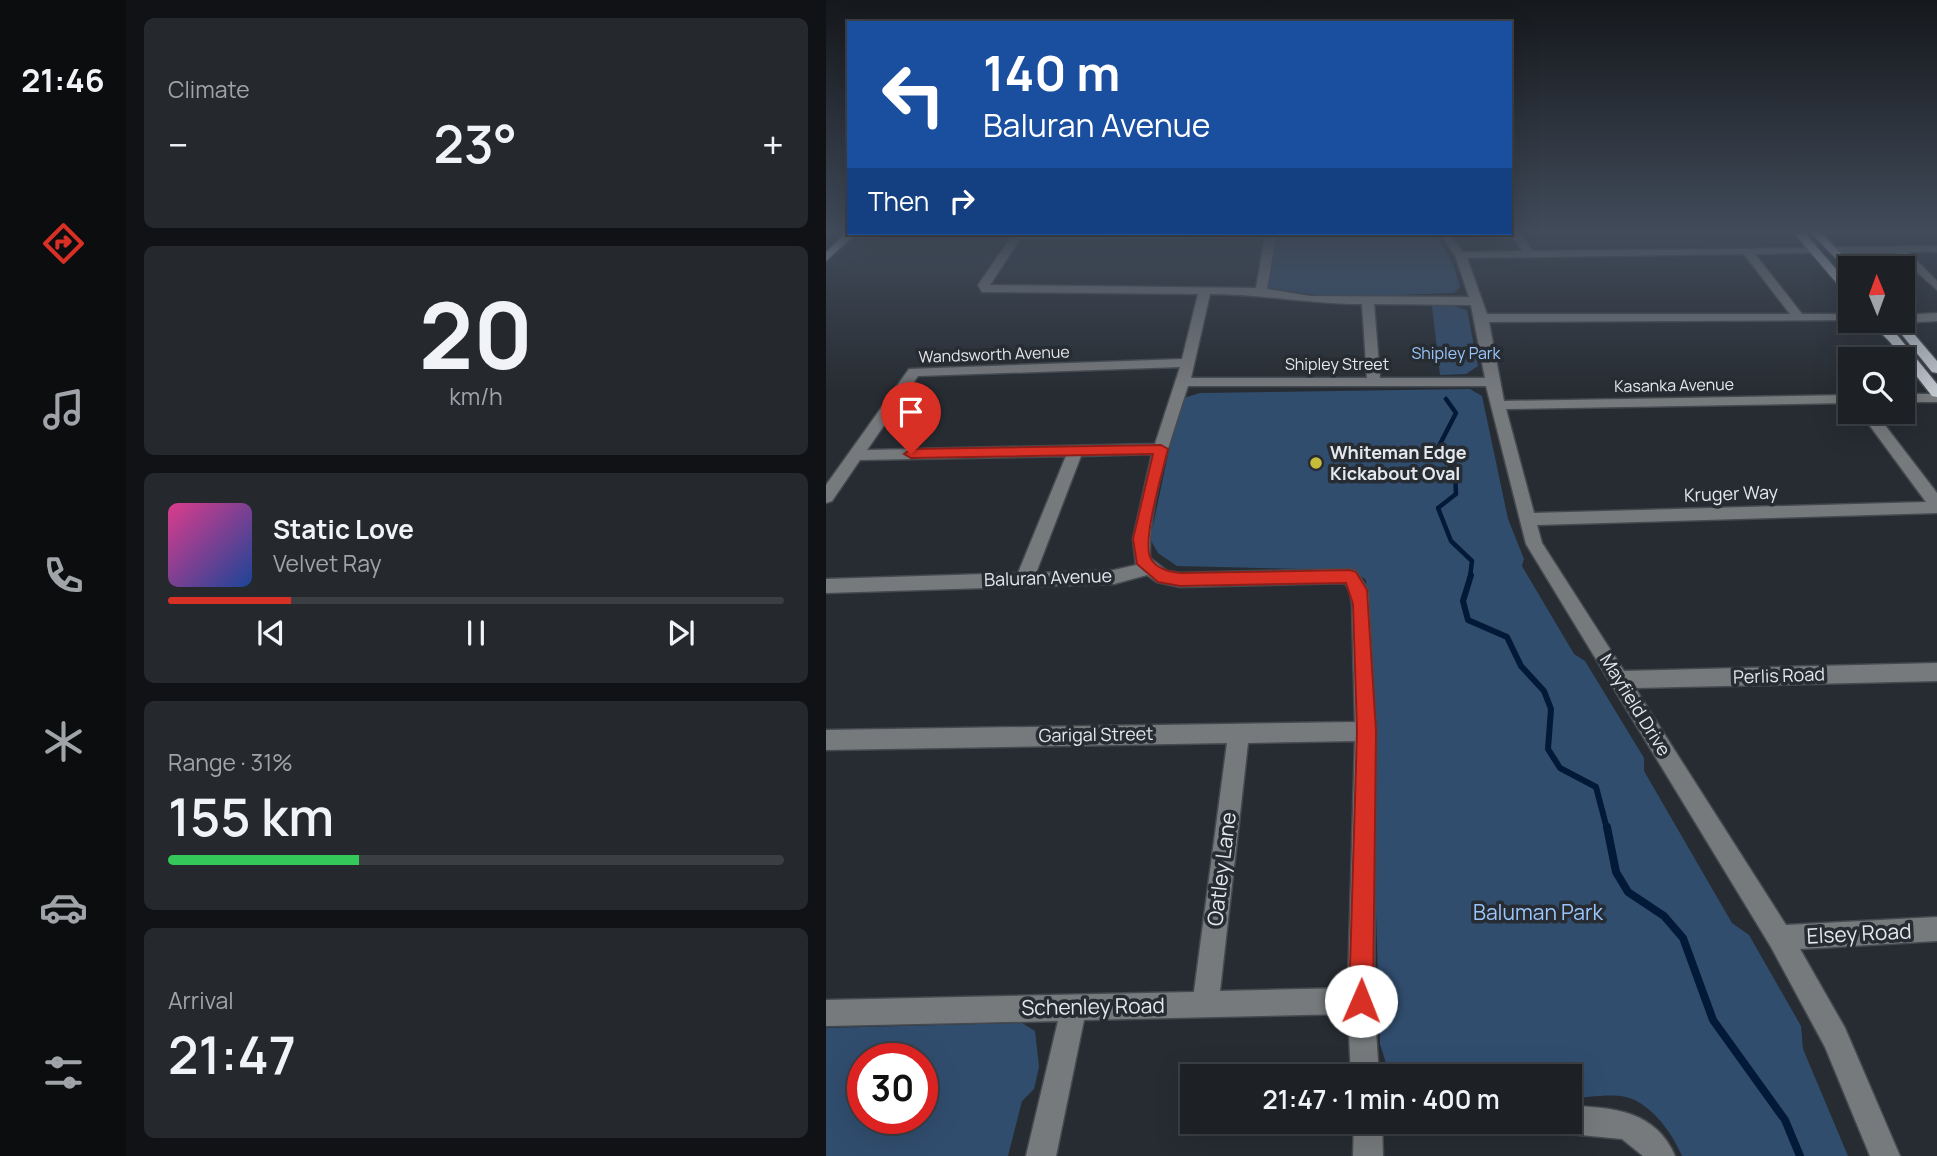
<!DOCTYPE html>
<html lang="en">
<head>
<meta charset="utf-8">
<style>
	:root { --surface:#1d2126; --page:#25292e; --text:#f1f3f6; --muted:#a0a3a7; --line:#3b3e43; --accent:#d93025 }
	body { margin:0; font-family:Manrope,sans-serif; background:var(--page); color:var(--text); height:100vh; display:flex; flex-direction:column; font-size:26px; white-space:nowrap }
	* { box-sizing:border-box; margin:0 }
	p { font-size:23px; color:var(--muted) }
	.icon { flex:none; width:38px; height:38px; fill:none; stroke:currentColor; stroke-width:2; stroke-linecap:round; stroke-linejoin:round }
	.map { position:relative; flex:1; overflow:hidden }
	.side { display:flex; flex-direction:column; gap:18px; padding:18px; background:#101215; width:700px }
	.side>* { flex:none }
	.banner { position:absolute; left:21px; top:21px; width:665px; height:214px; border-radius:0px; box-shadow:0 7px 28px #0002,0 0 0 2px var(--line); background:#1a4fa0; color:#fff; overflow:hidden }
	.needle { width:46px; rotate:359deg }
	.tools { position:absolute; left:1012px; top:256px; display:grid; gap:14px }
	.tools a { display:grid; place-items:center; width:77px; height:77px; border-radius:0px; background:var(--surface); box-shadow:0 7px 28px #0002,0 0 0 2px var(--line); font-size:35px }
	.speed { position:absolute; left:21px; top:1043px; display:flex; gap:14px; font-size:35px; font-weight:700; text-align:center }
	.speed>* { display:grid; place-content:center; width:91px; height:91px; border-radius:50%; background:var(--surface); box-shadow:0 7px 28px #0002,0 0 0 2px var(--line); line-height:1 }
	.speed .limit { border:10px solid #d22; background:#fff; color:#111 }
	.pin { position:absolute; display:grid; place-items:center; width:60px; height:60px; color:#fff; margin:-72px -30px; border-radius:50% 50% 50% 0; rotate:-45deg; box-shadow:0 0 7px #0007 }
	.pin .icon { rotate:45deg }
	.me { position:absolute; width:77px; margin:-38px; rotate:1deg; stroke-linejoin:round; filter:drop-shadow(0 0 5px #0008) }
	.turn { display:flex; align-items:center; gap:24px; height:147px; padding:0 21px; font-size:32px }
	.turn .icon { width:91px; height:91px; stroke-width:2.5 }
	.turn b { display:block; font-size:49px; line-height:60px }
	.then { display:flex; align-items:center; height:66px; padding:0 21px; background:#0003; gap:14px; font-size:26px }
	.big { font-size:52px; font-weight:600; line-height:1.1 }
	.side .widget { flex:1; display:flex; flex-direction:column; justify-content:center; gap:10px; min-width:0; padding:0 24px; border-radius:10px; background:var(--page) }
	.side .dial { align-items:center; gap:0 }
	.dial b { font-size:91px; line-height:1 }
	.song { display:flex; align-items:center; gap:21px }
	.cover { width:84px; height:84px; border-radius:10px; background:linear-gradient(135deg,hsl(330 70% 55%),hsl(220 70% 35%)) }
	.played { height:7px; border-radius:4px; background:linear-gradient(90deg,var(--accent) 20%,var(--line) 20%) }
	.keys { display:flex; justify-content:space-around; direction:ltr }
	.heat { display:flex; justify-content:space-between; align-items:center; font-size:38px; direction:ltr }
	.charge { height:10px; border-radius:5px; background:linear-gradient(90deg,#34c759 31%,var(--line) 0) }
	.trip { position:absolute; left:354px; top:1064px; width:402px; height:70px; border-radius:0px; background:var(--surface); box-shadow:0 7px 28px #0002,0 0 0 2px var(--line); font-weight:600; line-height:70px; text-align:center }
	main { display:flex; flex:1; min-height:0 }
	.tabs { display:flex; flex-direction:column; width:126px; justify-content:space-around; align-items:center; background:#0c0d0f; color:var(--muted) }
	.tabs .icon { width:49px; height:49px }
	.tabs .selected { color:var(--accent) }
	.tabs b { font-size:32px; color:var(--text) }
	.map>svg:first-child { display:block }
	.green { fill:#314d6e; fill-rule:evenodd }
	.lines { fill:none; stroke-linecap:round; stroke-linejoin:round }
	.stream-far2 { stroke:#021a38; stroke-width:4.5 }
	.stream-far1 { stroke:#021a38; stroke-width:6 }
	.stream { stroke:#021a38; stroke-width:8 }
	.minor-casing { stroke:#454a50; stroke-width:3 }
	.major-casing { stroke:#454a50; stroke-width:3 }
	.minor { fill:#777a7d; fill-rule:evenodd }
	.major { fill:#c3c9d0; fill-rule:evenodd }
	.route { fill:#d93025; stroke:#8d1f18; stroke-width:2 }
	.poi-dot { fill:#c7bb3c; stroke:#272c32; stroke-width:2.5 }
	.labels { text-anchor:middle; stroke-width:7; stroke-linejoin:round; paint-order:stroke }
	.far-park-label { font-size:16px; fill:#9ac5fb; stroke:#272c32 }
	.far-street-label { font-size:16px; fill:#e4e7ec; stroke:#272c32 }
	.poi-label { font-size:18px; font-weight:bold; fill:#e4e7ec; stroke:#272c32; text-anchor:start }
	.street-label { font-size:18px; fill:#e4e7ec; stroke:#272c32 }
	.near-street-label { font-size:21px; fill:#e4e7ec; stroke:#272c32 }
	.near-park-label { font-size:21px; fill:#9ac5fb; stroke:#272c32 }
</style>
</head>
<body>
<main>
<nav class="tabs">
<b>21:46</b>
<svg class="icon selected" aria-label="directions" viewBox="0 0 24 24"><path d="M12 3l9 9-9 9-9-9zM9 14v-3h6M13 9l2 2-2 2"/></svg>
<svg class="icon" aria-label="music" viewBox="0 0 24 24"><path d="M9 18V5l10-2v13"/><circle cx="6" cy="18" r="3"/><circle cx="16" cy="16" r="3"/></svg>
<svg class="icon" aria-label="phone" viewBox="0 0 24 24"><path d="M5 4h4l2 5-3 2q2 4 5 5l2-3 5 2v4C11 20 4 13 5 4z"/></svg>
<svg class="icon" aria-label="climate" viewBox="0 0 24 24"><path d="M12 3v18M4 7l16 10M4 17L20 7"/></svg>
<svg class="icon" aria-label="car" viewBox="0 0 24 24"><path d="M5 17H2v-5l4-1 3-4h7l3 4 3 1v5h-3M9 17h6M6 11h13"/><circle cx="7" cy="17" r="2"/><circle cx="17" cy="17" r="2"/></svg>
<svg class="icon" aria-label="filters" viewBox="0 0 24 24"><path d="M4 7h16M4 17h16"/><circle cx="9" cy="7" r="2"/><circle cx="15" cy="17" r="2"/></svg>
</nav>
<section class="side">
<div class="widget"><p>Climate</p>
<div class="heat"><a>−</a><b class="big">23°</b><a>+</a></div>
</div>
<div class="widget dial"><b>20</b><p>km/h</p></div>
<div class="widget">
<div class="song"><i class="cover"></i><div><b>Static Love</b><p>Velvet Ray</p></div></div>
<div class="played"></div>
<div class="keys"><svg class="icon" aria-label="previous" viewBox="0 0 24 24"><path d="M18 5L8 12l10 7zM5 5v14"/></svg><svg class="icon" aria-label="pause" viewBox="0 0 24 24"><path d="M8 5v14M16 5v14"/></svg><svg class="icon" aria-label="next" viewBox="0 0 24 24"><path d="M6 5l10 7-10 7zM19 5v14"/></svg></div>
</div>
<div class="widget"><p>Range · 31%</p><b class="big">155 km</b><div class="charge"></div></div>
<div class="widget"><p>Arrival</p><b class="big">21:47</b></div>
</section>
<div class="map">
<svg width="1111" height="1156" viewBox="0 0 1111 1156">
	<rect width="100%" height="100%" fill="#272c32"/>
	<g class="green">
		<polygon points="498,233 610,233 628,267 634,287 628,293 506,297 442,288 450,237 498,237"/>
		<polygon points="606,306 628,306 641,310 652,366 640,374 614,375"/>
		<path d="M644,389L656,396L682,519L698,559L696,566L748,654L759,661L818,758V771L906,923L923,935L975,1026L977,1049L1022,1156H856C847,1134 825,1103 800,1097C783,1093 761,1098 744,1098V1076H564L554,1044L540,580L526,570L351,566L332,553L324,539L354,399L374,393Z"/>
		<path d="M196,1023L209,1031L213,1067L208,1089L196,1101L182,1156H0V1028ZM37,1059H96V1118H37Z"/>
	</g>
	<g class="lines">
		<polyline class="stream-far2" points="620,399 630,413 612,448 629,473 630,494 612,508 625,541 646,561 644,577"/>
		<polyline class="stream-far1" points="645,575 637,601 642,620 681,637 695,666 718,691 725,709 722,749 734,768 770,787 781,829"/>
		<polyline class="stream" points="781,827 790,872 802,892 838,916 857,938 887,1020 959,1120 974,1156"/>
		<defs>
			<g id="minor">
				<path d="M684,231H693L707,251L992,248V252L988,253L929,254L976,314H1024V320H1029L663,322L678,401L1024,395V403L680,409L708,513L1100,502L1033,411H1048L1111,493V513L711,525L716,543L798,671L1111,663V681L809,688L960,925L1111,917V941L974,949L1019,1028L1074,1156H1044L999,1047L945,947L700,544L660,386H362C346,436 321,506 324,558L341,571L354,573L524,569L530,571L542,590L550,731L548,1001L553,1076H525L522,1014L258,1020L230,1156H200L232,1021L0,1026V1000L368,992L401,743L0,750V730L529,722L526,604L524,591L519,583L354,587L331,582L321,575L288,584L0,593V579L192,573L240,456L34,460L6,501L0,503V485L83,369L356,359L372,294L156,292L152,285L188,233H483L478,236H450L441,289L484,296L643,297L629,255L613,233H623L637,252L696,251ZM439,237L430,288L164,285L194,239ZM918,254L964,314H661L641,258ZM384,294C435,294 485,304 536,304L541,378H365ZM548,304L645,305L659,378H554ZM354,367L329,444L41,450L92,376ZM326,454L307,539L310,565L288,570L210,573L255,456ZM529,741L522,988L394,991L422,743Z"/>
				<polygon points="1111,246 1111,252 1082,252 1111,281 1111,290 1070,253 1005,253 1000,250 1005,247"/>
				<polygon points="1111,313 1111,321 1076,323 1071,320 1076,320 1076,315"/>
				<rect x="1076" y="394" width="35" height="8"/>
				<path d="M744,1106C787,1107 830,1111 849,1156H817L796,1139L744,1134L734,1130L730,1122H744Z"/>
				<polygon points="528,1122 556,1122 557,1156 527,1156"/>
			</g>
			<g id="major">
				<polygon points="0,231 6,231 0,236"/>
				<polygon points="22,231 31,233 0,261 0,252"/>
				<polygon points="966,231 977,231 1024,285 1024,295 1020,294"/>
				<polygon points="983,231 994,231 1028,268 1024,268 1024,273"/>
				<polygon points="1042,320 1054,320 1072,336 1111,384 1111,397 1106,396 1064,342"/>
				<polygon points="1064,320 1076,320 1111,361 1111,373 1106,372"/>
			</g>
		</defs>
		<use href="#minor" class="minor-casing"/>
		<use href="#major" class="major-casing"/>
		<use href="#minor" class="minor"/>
		<use href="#major" class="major"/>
	</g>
	<linearGradient id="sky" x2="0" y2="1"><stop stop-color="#15181c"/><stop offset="0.59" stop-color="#414b5a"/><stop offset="1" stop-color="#414b5a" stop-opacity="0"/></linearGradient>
	<rect width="1111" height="393" fill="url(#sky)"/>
	<path class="route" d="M335,445L342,449C337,471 315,542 325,559C331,569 344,572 354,573L524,570L530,572L541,590L550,731L547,1001L543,1010L535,1013L527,1010L523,1001L531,731L527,604L520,583L354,586L332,582L311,564L307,539L327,454L85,458L78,454L85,449Z"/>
	<circle class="poi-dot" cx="490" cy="463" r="7"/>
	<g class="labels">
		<g class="far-park-label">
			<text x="630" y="359">Shipley Park</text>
		</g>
		<g class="far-street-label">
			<text transform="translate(168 354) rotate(-2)" y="6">Wandsworth Avenue</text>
			<text x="511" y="370">Shipley Street</text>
			<text transform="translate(848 385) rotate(-1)" y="6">Kasanka Avenue</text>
		</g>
		<g class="poi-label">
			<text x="504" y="459">Whiteman Edge<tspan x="504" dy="21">Kickabout Oval</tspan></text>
		</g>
		<g class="street-label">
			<text transform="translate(905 494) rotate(-2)" y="6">Kruger Way</text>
			<text transform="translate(222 578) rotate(-2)" y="6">Baluran Avenue</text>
			<text transform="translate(953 676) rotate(-2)" y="6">Perlis Road</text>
			<text transform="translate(809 705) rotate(58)" y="6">Mayfield Drive</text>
			<text transform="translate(270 735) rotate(-1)" y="6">Garigal Street</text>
		</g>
		<g class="near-street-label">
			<text transform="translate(396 869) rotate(-83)" y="7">Oatley Lane</text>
			<text transform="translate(1033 934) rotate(-3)" y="7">Elsey Road</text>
			<text transform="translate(267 1007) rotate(-1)" y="7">Schenley Road</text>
		</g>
		<g class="near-park-label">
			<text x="712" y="920">Baluman Park</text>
		</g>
	</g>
</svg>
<div class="tools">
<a><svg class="needle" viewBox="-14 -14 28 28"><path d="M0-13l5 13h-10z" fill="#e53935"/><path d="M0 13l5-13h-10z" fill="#a0a3a7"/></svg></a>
<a><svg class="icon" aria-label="search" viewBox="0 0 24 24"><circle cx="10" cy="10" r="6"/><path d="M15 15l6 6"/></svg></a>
</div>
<div class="speed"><div class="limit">30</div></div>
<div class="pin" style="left:85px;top:454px;background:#d93025"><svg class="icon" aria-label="arrive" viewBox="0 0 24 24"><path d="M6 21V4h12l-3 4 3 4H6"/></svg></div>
<svg class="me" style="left:535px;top:1001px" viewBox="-20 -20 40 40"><circle r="19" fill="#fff"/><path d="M0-13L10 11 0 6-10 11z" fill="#d93025"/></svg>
<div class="trip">21:47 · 1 min · 400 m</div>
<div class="banner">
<div class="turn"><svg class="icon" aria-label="left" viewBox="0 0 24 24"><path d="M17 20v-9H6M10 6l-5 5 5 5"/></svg><div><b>140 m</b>Baluran Avenue</div></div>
<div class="then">Then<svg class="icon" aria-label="right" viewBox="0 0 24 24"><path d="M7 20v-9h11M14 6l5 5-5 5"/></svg></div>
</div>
</div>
</main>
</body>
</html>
